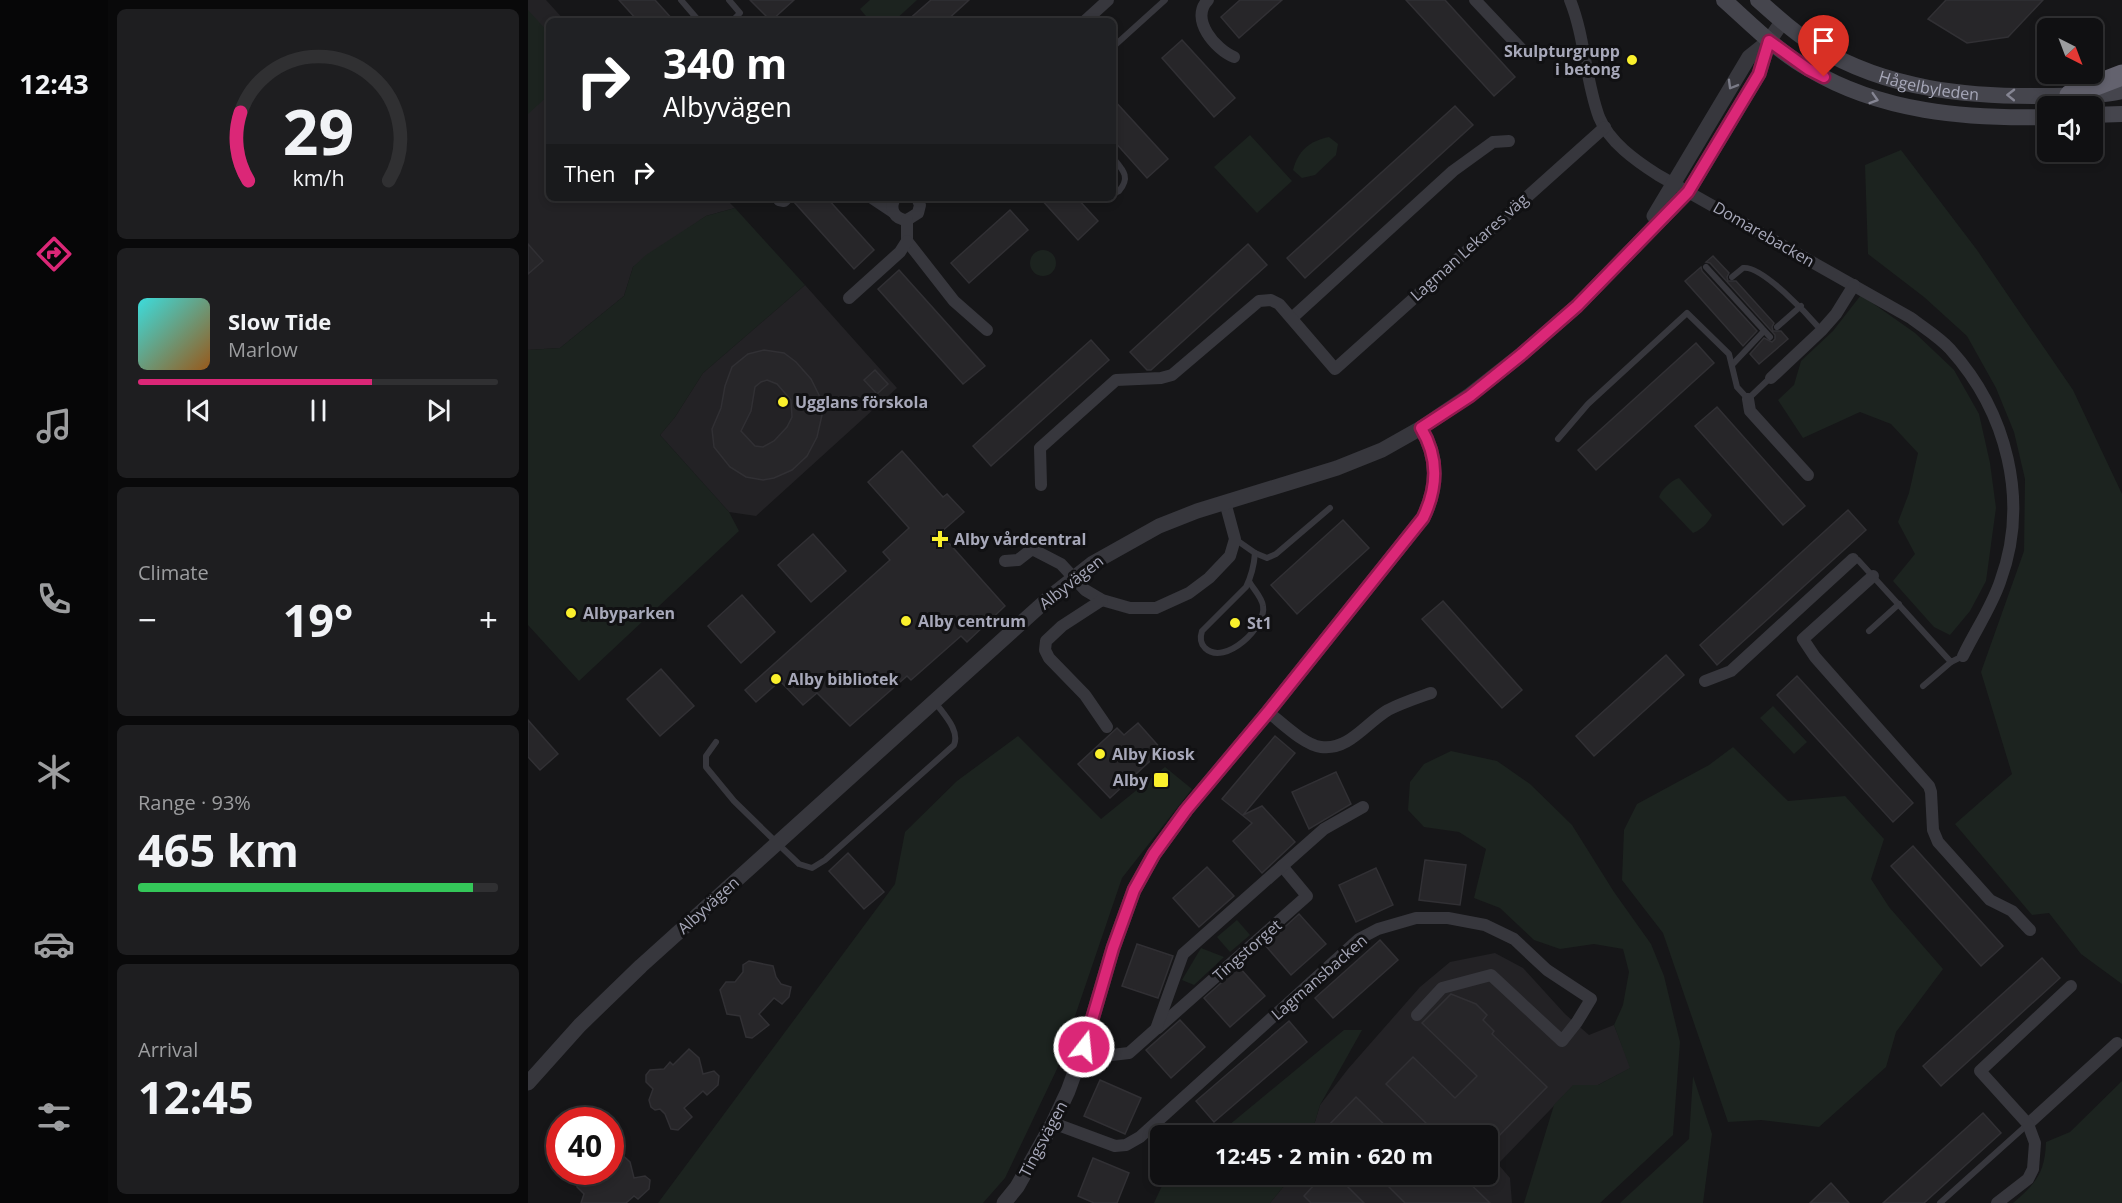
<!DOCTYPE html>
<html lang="en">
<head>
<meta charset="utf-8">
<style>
	:root { --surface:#101012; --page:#1e1e20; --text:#f1f3f6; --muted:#9c9d9f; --line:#303032; --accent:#db2777 }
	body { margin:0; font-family:"Open Sans",sans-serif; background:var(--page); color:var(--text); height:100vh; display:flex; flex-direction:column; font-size:22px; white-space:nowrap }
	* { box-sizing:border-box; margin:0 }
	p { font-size:20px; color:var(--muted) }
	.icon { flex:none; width:33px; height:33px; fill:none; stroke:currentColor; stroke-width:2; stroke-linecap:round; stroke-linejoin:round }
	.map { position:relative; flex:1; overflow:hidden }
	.details { display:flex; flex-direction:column; gap:9px; padding:9px; background:#09090a; width:420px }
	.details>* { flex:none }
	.banner { position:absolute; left:18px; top:18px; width:570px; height:183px; border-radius:9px; box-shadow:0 3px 9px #0003,0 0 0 2px var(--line); background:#202124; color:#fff; overflow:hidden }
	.needle { width:39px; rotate:138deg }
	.buttons { position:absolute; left:1509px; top:18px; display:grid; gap:12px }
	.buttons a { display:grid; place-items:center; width:66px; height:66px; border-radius:9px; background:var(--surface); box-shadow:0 3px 9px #0003,0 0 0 2px var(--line); font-size:30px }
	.speed { position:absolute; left:18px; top:1107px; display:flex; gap:12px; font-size:30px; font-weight:700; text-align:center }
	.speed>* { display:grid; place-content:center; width:78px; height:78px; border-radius:50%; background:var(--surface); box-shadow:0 3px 9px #0003,0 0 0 2px var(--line); line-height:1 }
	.speed .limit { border:9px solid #d22; background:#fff; color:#111 }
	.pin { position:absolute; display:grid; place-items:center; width:51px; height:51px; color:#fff; margin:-62px -26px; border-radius:50% 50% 50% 0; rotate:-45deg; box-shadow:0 0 6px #0007 }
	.pin .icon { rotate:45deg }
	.me { position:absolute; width:66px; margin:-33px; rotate:16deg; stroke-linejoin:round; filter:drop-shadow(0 0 4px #0008) }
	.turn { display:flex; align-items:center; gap:21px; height:126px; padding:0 18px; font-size:27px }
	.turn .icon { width:78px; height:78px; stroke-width:2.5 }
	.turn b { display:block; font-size:42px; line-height:51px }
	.then { display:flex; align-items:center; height:57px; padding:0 18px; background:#0003; gap:12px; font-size:22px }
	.big { font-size:45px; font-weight:700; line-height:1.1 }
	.details .card { flex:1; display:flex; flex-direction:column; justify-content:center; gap:9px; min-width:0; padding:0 21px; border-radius:9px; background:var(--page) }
	.details .dial { align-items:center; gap:0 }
	.dial svg { height:156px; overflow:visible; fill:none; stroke:var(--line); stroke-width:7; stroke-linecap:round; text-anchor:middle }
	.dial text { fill:var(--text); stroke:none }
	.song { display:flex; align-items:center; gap:18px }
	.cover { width:72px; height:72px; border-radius:9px; background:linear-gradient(135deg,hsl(180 70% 55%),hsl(30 70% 35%)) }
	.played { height:6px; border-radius:3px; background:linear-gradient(90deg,var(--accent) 65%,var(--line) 65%) }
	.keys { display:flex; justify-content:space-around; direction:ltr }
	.heat { display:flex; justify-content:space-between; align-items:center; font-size:33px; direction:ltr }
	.charge { height:9px; border-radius:4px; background:linear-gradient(90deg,#34c759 93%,var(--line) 0) }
	.trip { position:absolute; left:622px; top:1125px; width:348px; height:60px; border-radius:9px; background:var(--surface); box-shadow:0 3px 9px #0003,0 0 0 2px var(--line); font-weight:700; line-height:60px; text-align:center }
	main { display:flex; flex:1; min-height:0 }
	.tabs { display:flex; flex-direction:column; width:108px; justify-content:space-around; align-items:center; background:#060607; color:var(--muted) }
	.tabs .icon { width:42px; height:42px }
	.tabs .current { color:var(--accent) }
	.tabs b { font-size:27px; color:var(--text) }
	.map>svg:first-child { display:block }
	.built { fill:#232225 }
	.green { fill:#1c231f }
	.building { fill:#272629; stroke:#313034; stroke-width:1.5; fill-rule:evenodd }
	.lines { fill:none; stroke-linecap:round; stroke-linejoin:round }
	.service { stroke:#37373d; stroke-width:6 }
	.minor { stroke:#37373d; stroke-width:12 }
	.tertiary { stroke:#37373d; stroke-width:15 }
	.secondary { stroke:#45454d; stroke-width:16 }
	.motorway { stroke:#63626e; stroke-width:21 }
	.oneway { stroke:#7a7b87 }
	.oneway2 { stroke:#858593 }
	.route-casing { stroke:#8e194d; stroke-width:15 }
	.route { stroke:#db2777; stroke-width:10 }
	.poi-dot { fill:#faf02c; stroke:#111113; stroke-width:2 }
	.labels { text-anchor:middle; stroke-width:6; stroke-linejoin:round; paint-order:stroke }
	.poi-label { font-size:16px; font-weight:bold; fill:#a7a8b9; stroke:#111113; text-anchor:start }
	.street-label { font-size:16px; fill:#a7a8b9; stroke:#111113 }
</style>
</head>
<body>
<main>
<nav class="tabs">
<b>12:43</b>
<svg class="icon current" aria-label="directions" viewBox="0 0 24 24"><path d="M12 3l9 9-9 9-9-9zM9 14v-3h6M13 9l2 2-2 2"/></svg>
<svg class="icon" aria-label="music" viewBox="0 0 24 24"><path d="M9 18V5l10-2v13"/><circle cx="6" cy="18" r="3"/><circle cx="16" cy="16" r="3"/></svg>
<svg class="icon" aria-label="phone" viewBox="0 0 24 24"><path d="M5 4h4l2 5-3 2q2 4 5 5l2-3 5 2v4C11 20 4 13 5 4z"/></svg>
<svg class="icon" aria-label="climate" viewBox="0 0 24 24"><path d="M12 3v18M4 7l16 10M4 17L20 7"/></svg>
<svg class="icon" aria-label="car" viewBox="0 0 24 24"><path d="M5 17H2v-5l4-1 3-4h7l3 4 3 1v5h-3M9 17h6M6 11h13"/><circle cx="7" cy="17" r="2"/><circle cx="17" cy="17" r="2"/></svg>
<svg class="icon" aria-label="filters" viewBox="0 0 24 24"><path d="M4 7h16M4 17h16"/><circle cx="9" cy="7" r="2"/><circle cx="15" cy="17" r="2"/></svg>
</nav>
<section class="details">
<div class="card dial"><svg viewBox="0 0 100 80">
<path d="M14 69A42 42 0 1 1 86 69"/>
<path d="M14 69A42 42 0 0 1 10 34" stroke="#db2777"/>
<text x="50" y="56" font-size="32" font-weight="700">29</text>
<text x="50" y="72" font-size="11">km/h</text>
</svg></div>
<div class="card">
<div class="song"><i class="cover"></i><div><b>Slow Tide</b><p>Marlow</p></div></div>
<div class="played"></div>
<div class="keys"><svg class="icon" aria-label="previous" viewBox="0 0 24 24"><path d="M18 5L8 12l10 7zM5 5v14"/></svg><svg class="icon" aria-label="pause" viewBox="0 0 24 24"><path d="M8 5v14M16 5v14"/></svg><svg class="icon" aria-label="next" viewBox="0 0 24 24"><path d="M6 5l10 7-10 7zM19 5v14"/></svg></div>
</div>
<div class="card"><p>Climate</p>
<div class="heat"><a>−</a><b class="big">19°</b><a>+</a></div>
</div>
<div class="card"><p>Range · 93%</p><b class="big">465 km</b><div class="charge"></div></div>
<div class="card"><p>Arrival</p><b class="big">12:45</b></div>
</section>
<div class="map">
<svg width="1594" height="1203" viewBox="0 0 1594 1203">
	<rect width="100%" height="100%" fill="#161618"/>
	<g class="built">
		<polygon points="0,0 18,0 37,21 21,21 21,198 197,198 207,208 178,216 105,267 96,296 32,348 0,350"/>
		<polygon points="277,285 369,388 228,516 201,512 132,435 147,417 175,373"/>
		<polygon points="967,953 995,968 1037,1014 1061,1035 1086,1025 1103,1068 1070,1085 1045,1086 970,1164 982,1178 984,1203 742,1203 765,1175 960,1174 960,1136 783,1135 792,1105 820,1069 892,987 922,962"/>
	</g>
	<g class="green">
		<polygon points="342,0 389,0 366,21 342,21 332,9"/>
		<polygon points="0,10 21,33 21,95 0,114"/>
		<polygon points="722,135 764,181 729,213 686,167"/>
		<path d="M801,137L810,144L808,155L787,175L774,178L765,170C770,151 781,141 801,137Z"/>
		<polygon points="1373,150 1449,250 1545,390 1594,494 1594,984 1553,954 1521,913 1504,915 1427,824 1484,774 1453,672 1496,551 1497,479 1486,432 1468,388 1439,336 1396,297 1340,254 1337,165"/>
		<polygon points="207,208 277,285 175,373 147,417 132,435 201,512 211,531 51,681 0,625 0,350 32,348 96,296 105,267 118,255 178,216"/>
		<circle cx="515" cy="263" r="13"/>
		<polygon points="1333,295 1387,333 1426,370 1451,414 1462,463 1468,508 1458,581 1442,611 1422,635 1406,627 1365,581 1387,554 1370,522 1381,493 1390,453 1363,424 1332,412 1275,438 1250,400 1266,385 1273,361 1305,331"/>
		<path d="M1151,478L1184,515C1180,523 1173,530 1165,533L1131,497C1133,490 1144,480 1151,478Z"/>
		<polygon points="1245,706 1279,742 1266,754 1232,718"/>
		<polygon points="490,736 573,819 637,767 664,789 594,878 529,1069 477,1178 455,1203 130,1203 367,884 377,832 429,781"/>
		<polygon points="1205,747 1260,801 1317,796 1356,839 1343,879 1361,907 1415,969 1368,1032 1358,1067 1291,1127 1233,1120 1200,1122 1135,933 1094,880 1096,830 1109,804 1181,765"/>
		<polygon points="923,751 969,761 1002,784 1044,825 1086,892 1123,944 1136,976 1152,1042 1145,1135 1072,1203 996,1203 1026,1105 1045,1085 1070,1085 1102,1068 1086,1025 1095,1005 1101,972 1095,949 1066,944 1032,949 1006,940 972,908 946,898 958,849 931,832 896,827 880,810 882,782 896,764"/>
		<polygon points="709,920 722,935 702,952 689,937"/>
		<polygon points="673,948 696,957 666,985 654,980"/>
		<polygon points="816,1030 834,1030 792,1105 783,1135 689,1135"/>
		<polygon points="1165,1076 1184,1134 1175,1203 1092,1203 1161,1139"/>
		<path d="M1594,1081V1203H1485C1508,1183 1517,1173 1518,1142L1542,1132Z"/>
		<polygon points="639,1175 639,1174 765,1175 742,1203 626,1203"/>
	</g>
	<g class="building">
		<polygon points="91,0 127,0 146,21 110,21"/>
		<polygon points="222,0 266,0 243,21"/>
		<polygon points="403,0 441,0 418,21 379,21"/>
		<polygon points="712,0 754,0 711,38 693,17"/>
		<polygon points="878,0 917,0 987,77 966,96"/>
		<polygon points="1418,0 1515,0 1480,37 1439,43 1400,19"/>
		<polygon points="654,40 707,98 686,117 634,58"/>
		<polygon points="585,99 640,159 619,178 585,140"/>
		<polygon points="927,106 945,125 777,278 759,258"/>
		<polygon points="267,198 299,198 346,250 326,269 266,202"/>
		<polygon points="512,198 549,198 570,221 550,240"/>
		<polygon points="482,210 500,230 441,283 423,263"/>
		<polygon points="0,244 15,261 0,274"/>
		<polygon points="720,244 739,265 623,370 619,370 602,352"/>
		<polygon points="1185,256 1201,273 1199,277 1200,281 1208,281 1246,323 1244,327 1245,331 1253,331 1260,339 1231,364 1222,354 1236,338 1244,342 1247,339 1247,335 1182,263 1178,262"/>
		<polygon points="1173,267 1174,271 1229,331 1215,346 1157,281"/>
		<polygon points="371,270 457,366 435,384 350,289"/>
		<polygon points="563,340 581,360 463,466 445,446"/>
		<polygon points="1168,343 1186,363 1068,470 1050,450"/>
		<path d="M236,350L256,353L268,362L283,379L291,395L294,415L289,437L279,456L264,470L246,478L235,480L218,477L202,467L186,447L184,429L193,408L197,386L204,367L220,354ZM239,380L249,384L263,400L264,417L259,427L246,441L235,447L227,446L213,431L223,411L227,387L233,382Z"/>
		<polygon points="347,370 360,384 349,394 336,380"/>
		<polygon points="1189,407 1277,506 1255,525 1167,426"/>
		<polygon points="374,451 415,497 419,494 436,512 412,533 477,606 439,642 433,636 383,680 379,676 322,726 289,693 275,705 252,681 228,702 217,690 362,560 355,552 381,528 340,482"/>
		<polygon points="1320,510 1338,530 1189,665 1172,645"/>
		<polygon points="815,520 841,548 769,614 743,585"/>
		<polygon points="285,534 318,571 283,602 250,565"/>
		<polygon points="214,595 247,632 213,663 180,626"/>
		<polygon points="915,601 994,690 974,708 894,619"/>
		<polygon points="1138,655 1156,675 1066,756 1048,736"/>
		<polygon points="133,669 166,706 132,736 99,699"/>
		<polygon points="1269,676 1385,803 1365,822 1249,695"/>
		<polygon points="0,720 30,754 12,770 0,757"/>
		<polygon points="610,723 634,750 582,798 550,764 589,728 596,735"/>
		<polygon points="747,736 767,753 715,815 734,806 767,842 734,873 705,841 724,823 694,799"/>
		<polygon points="808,772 823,804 781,829 764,792"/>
		<polygon points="1385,846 1475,946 1453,966 1363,866"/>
		<polygon points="320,853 356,892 336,909 301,871"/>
		<polygon points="897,860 938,865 932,905 891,900"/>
		<polygon points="679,867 706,896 671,927 645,898"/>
		<polygon points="848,868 865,905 828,922 811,885"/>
		<polygon points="771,914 798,944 763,975 737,945"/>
		<polygon points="852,940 870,960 805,1018 787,998"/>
		<polygon points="609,944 645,956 630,998 594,986"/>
		<polygon points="1514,958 1532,978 1413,1086 1395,1066"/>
		<polygon points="221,961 245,966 248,977 253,984 263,987 261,997 254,1004 246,998 231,1014 241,1025 224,1038 218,1037 212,1016 199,1014 192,990 198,982 207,982 215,972 215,965"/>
		<polygon points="711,967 737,996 702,1027 676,998"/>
		<polygon points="923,994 948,1004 959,1015 955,1020 966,1031 964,1034 1019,1087 960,1147 960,1136 893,1136 902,1127 858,1084 885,1057 927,1098 949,1076 894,1023"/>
		<polygon points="652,1020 677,1047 643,1078 618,1050"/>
		<polygon points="761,1021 779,1042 686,1122 668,1101"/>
		<polygon points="161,1049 171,1058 175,1074 186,1071 191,1076 190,1085 179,1095 175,1091 156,1108 164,1117 150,1130 143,1129 137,1114 132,1109 127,1110 123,1107 121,1100 125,1089 118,1082 118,1075 122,1070 136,1069 142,1062 145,1065"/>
		<polygon points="572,1080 613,1098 597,1134 556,1116"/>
		<polygon points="828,1097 868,1136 808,1136 799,1127"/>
		<polygon points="1455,1113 1473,1133 1396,1203 1355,1203"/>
		<polygon points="92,1153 102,1162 106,1178 117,1176 122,1180 121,1189 110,1199 106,1196 98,1203 53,1203 56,1194 49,1187 49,1180 53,1175 82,1172 82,1163"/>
		<polygon points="565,1158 601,1173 589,1203 566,1203 550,1196"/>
		<polygon points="796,1174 807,1174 836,1203 783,1203 776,1196"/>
		<polygon points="848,1174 932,1174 962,1203 877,1203"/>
		<polygon points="1303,1183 1321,1203 1282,1203"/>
	</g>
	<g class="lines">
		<g class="service">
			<polyline points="153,0 171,21"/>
			<polyline points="201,0 212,13 204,21"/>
			<polyline points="585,47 637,0"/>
			<path d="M585,158C595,170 603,177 591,191L585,194"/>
			<polyline points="1178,267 1242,337"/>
			<path d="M1204,277L1215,268C1234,265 1281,316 1293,330"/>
			<polyline points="1249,327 1273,306"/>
			<polyline points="1204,365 1236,331"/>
			<polyline points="1030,439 1060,404 1159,313 1201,354 1209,387 1220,399 1242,378"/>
			<polyline points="707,539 727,553 739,558 748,554 802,508"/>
			<polyline points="1325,559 1330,560 1423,662 1435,656"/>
			<path d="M721,581C725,589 734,597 735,606C739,626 697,667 677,648C672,643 672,637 674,631L718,587C724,575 726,566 727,553"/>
			<polyline points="1341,631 1371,604"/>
			<polyline points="1395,686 1423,662"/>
			<path d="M188,742L178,756V767L206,801L249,843L271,864L284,868L297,860L426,745C432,730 416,715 407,702"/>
			<polyline points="1412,1203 1500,1124"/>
		</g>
		<g class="minor">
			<path d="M680,0C661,19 688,50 706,57"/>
			<polyline points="947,0 998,54"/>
			<path d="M1042,0C1057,37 1057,79 1071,117C1081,142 1108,161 1130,175L1383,318C1396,328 1411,337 1422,349C1479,412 1502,501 1472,582C1463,608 1447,631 1435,656"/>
			<polyline points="557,21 580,0"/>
			<polyline points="344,198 365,212"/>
			<path d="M367,198C361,209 366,219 379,220L390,213L392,205L389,198"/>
			<polyline points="251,200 256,201 259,198"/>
			<polyline points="379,220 379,241 426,301 459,330"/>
			<polyline points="321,298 372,252 379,241"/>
			<polyline points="764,318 925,171 965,142 981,141"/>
			<polyline points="1243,378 1293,331 1308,314 1326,285"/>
			<polyline points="1220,399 1222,411 1280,475"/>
			<polyline points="513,485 512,448 588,380 633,378 644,375 731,301 743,300 751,304 807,369 1077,127"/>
			<polyline points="477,561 490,560 504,549 533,564 557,590 574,600 602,608 628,608 661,593 681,578 702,556 707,539 697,502"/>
			<polyline points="1345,576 1275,639 1287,657 1401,786 1403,792 1405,830 1410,842 1462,900 1484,911 1502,930"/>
			<polyline points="574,600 534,626 518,641 517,650 521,658 557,695 579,727"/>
			<polyline points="1177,681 1203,671 1325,559"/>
			<path d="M740,712C753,722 776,745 793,747C821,751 839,722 860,710C874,703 889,698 903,693"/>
			<polyline points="630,1028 779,896 754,866"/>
			<polyline points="556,1047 575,1056 601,1053 628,1029 655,954 796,829 835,807"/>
			<polyline points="525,1123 587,1146 598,1145 612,1137 831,939 850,929 888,918 920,918 957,925 986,939 1019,970 1063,999 1049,1022 1034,1041 963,975 914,988 889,1015"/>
			<polyline points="1500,1124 1589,1043"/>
			<polyline points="1469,1203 1500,1179 1505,1169 1507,1143 1500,1124 1452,1071 1543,986"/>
		</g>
		<g class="tertiary">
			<polyline points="1126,216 1221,57 1241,41 1254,22"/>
			<polyline points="0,1083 52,1025 113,966 522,597 565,563 631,526 669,511 809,468 854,450 893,428 942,395 994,354 1049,306 1160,192 1231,74 1241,41"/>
			<path d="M476,1203L489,1187L525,1123L540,1091L556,1047L585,948L606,890L626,854L658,810L740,712L895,518C910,487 911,458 893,428"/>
		</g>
		<g class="secondary">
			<path d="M1196,0C1223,24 1249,51 1281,69C1353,112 1437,119 1520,117"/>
			<path id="s1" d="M1230,0C1249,17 1269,35 1291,48C1359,89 1439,97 1516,96C1541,95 1570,97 1594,91"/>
			<polyline points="1564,115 1594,114"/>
		</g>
		<polyline class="motorway" points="1542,95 1594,75"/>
	</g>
	<defs><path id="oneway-chevron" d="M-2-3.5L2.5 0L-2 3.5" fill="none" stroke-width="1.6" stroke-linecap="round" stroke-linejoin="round" transform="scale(1.5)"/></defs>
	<use class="oneway" href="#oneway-chevron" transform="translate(1204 85) rotate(120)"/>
	<g class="oneway2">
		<use href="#oneway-chevron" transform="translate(1483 95) rotate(-179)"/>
		<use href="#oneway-chevron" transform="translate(1346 99) rotate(17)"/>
	</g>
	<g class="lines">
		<defs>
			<path id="route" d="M556,1047L585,948L606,890L626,854L658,810L740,712L895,518C910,487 911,458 893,428L942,396L994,354L1049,306L1160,192L1231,74L1241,41L1280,69L1296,77"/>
		</defs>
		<use href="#route" class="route-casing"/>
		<use href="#route" class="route"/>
	</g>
	<g class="poi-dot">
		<circle cx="1104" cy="60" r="6"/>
		<circle cx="255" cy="402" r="6"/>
		<path d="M409 530h6v6h6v6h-6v6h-6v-6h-6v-6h6z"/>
		<circle cx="43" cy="613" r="6"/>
		<circle cx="378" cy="621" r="6"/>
		<circle cx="707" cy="623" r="6"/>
		<circle cx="248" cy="679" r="6"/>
		<circle cx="572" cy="754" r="6"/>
		<rect x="625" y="772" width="16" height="16" rx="3"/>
	</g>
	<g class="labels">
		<g class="poi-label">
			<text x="1092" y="57" text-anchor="end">Skulpturgrupp<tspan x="1092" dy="18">i betong</tspan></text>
			<text x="267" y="408">Ugglans förskola</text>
			<text x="426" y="545">Alby vårdcentral</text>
			<text x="55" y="619">Albyparken</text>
			<text x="390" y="627">Alby centrum</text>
			<text x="719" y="629">St1</text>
			<text x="260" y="685">Alby bibliotek</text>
			<text x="584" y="760">Alby Kiosk</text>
			<text x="620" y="786" text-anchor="end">Alby</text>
		</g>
		<g class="street-label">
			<text dy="6" stroke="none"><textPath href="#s1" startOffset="195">Hågelbyleden</textPath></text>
			<text transform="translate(1236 234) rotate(30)" y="6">Domarebacken</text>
			<text transform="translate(941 247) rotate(-42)" y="6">Lagman Lekares väg</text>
			<text transform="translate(543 582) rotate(-38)" y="6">Albyvägen</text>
			<text transform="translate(180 905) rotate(-42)" y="6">Albyvägen</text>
			<text transform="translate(719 950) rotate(-41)" y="6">Tingstorget</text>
			<text transform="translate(791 977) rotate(-41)" y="6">Lagmansbacken</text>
			<text transform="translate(515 1139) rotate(-62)" y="6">Tingsvägen</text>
		</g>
	</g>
</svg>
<div class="buttons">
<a><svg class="needle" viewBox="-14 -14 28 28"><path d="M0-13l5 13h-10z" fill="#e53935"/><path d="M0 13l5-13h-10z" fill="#9c9d9f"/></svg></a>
<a><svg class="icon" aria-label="sound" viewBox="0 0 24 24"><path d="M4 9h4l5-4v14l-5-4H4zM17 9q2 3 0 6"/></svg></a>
</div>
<div class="speed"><div class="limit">40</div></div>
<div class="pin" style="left:1296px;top:77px;background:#d93025"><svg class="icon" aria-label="arrive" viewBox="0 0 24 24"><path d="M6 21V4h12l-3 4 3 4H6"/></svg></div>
<svg class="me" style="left:556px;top:1047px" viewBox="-20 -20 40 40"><circle r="17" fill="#db2777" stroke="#fff" stroke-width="3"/><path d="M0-11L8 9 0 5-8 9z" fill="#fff"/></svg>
<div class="trip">12:45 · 2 min · 620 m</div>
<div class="banner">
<div class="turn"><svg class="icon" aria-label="right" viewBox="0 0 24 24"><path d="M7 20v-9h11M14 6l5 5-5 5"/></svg><div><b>340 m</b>Albyvägen</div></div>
<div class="then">Then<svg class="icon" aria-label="right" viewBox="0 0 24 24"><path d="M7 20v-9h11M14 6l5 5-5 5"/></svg></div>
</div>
</div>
</main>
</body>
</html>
